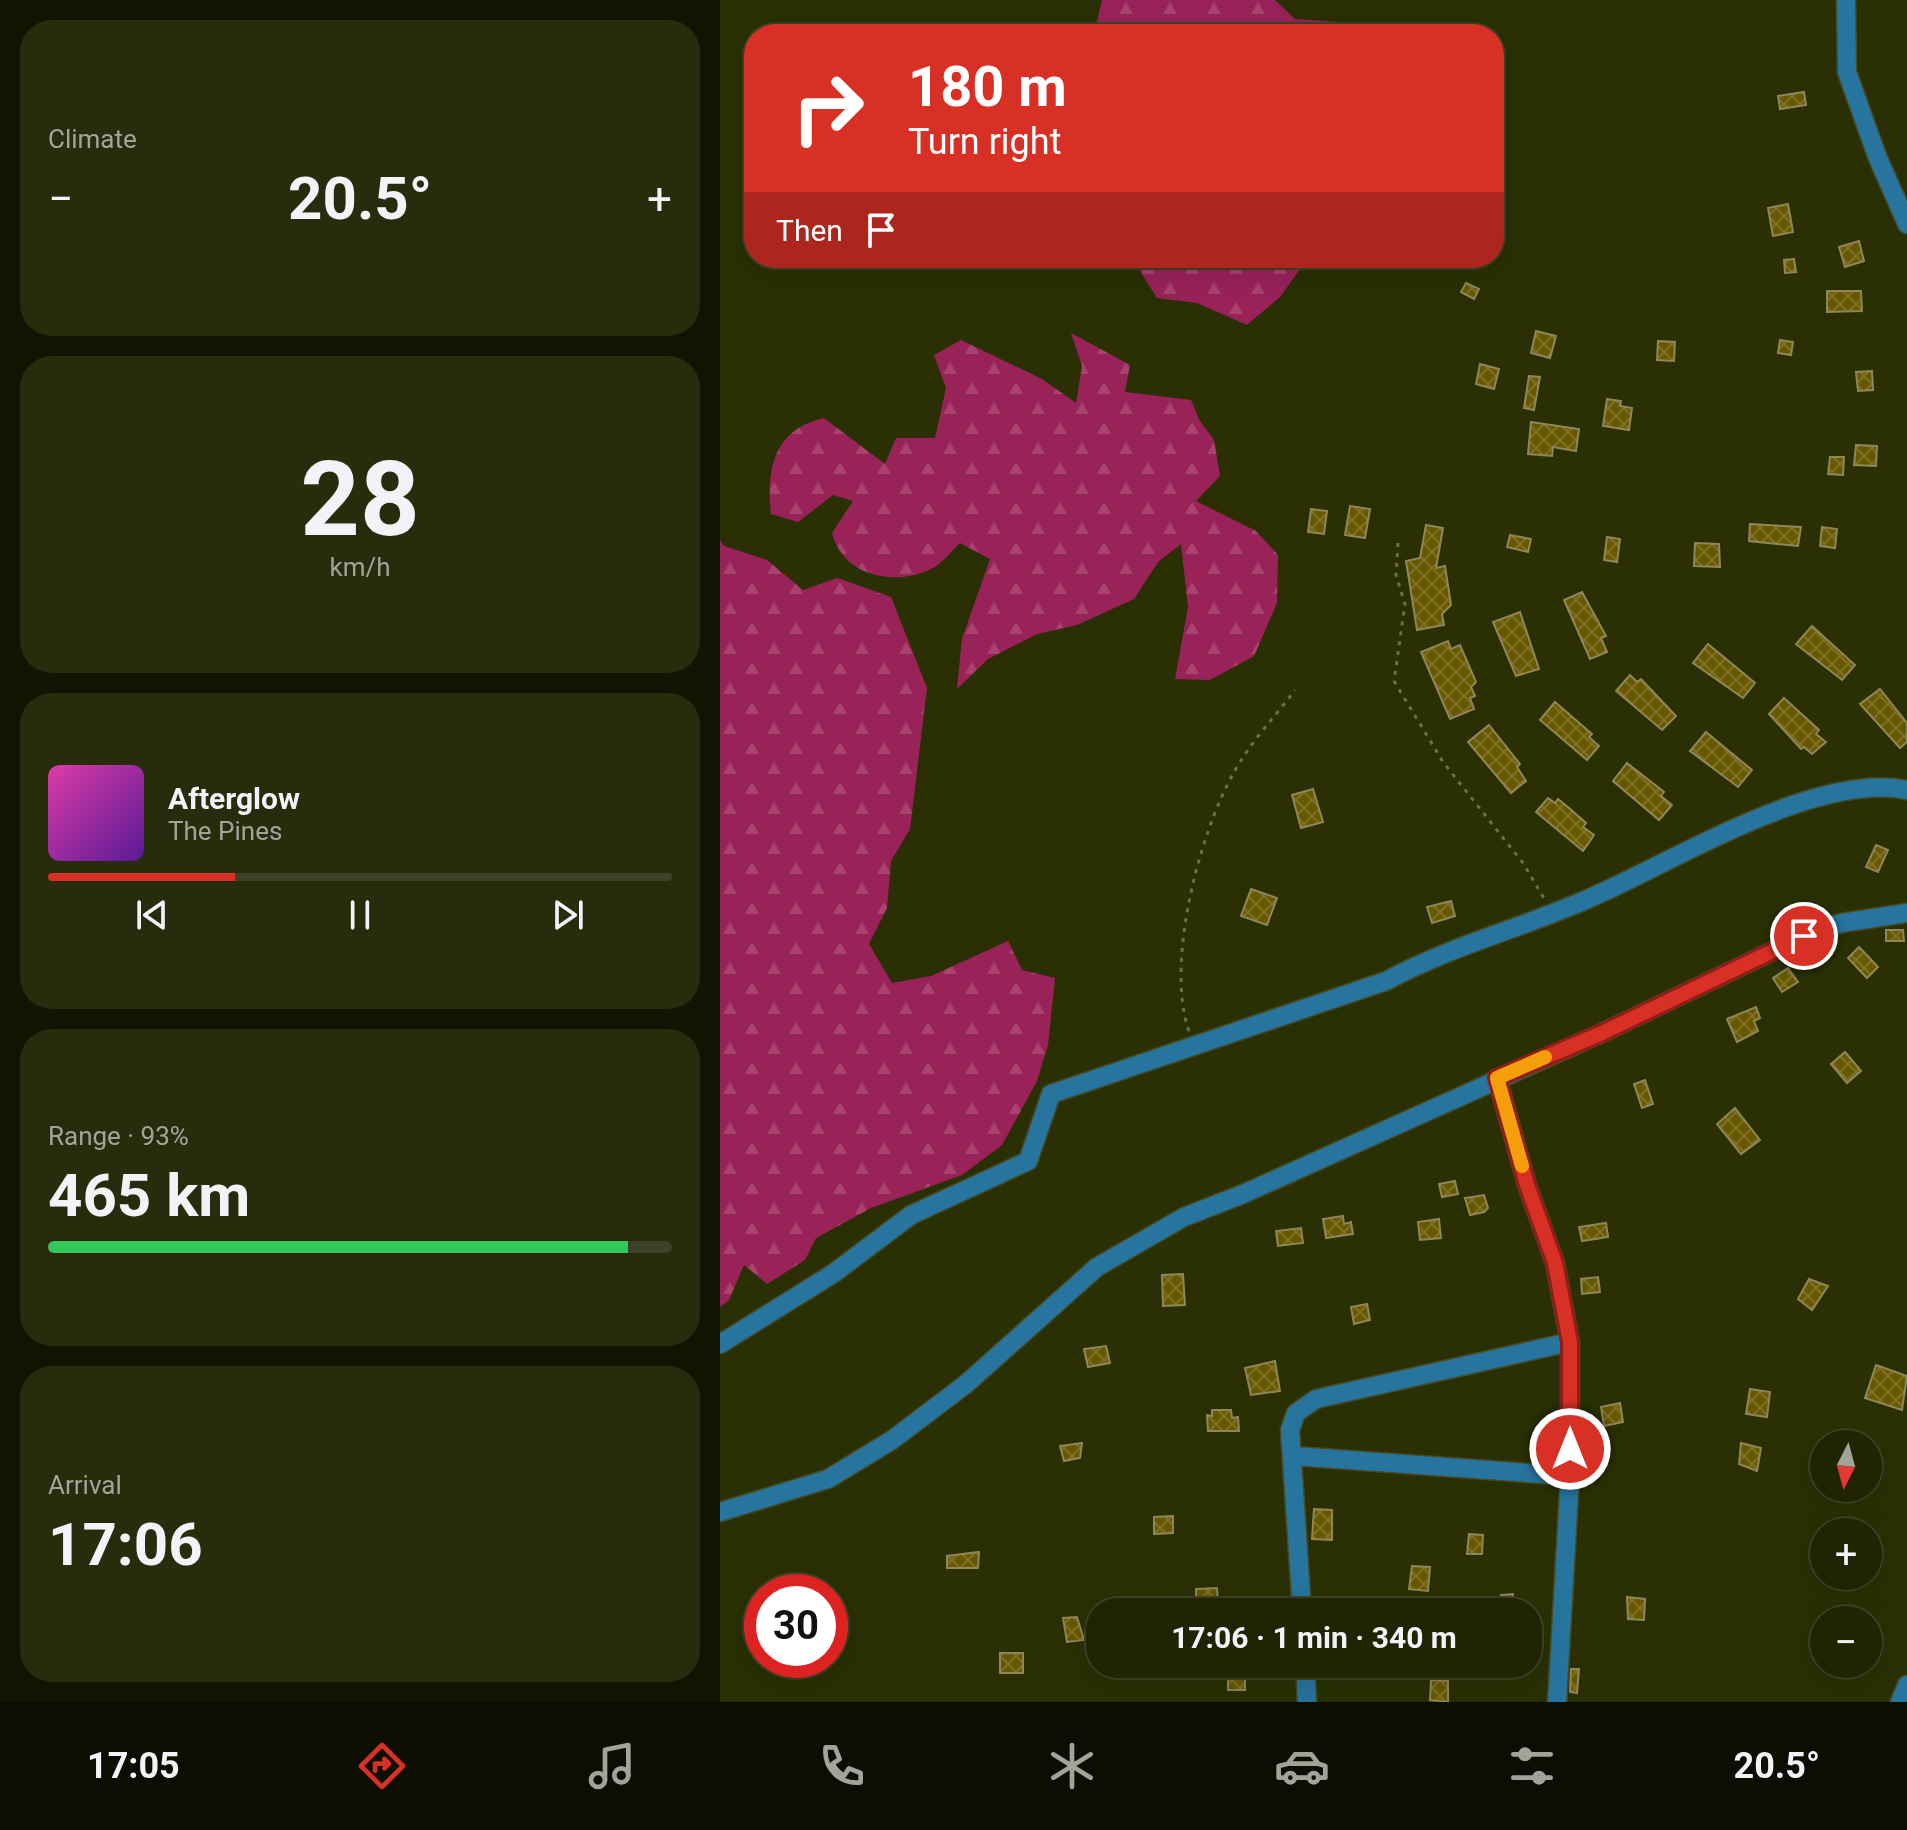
<!DOCTYPE html>
<html lang="en">
<head>
<meta charset="utf-8">
<style>
	:root { --surface:#202403; --page:#282c0d; --text:#f1f3f6; --muted:#a2a49a; --line:#3d4125; --accent:#d93025 }
	body { margin:0; font-family:Roboto,sans-serif; background:var(--page); color:var(--text); height:100vh; display:flex; flex-direction:column; font-size:30px; white-space:nowrap }
	* { box-sizing:border-box; margin:0 }
	p { font-size:26px; color:var(--muted) }
	.icon { flex:none; width:44px; height:44px; fill:none; stroke:currentColor; stroke-width:2; stroke-linecap:round; stroke-linejoin:round }
	.map { position:relative; flex:1; overflow:hidden }
	.details { display:flex; flex-direction:column; gap:20px; padding:20px; background:#121402; width:720px }
	.details>* { flex:none }
	.guide { position:absolute; left:24px; top:24px; width:760px; height:244px; border-radius:32px; box-shadow:0 8px 32px #0002,0 0 0 2px var(--line); background:#d93025; color:#fff; overflow:hidden }
	.needle { width:52px; rotate:186deg }
	.fabs { position:absolute; left:1090px; top:1430px; display:grid; gap:16px }
	.fabs a { display:grid; place-items:center; width:72px; height:72px; border-radius:50%; background:var(--surface); box-shadow:0 8px 32px #0002,0 0 0 2px var(--line); font-size:40px }
	.speed { position:absolute; left:24px; top:1574px; display:flex; gap:16px; font-size:40px; font-weight:700; text-align:center }
	.speed>* { display:grid; place-content:center; width:104px; height:104px; border-radius:50%; background:var(--surface); box-shadow:0 8px 32px #0002,0 0 0 2px var(--line); line-height:1 }
	.speed .limit { border:12px solid #d22; background:#fff; color:#111 }
	.pin { position:absolute; display:grid; place-items:center; width:68px; height:68px; color:#fff; margin:-34px; border:4px solid #fff; border-radius:50%; box-shadow:0 2px 8px #0007 }
	.me { position:absolute; width:88px; margin:-44px; rotate:0deg; stroke-linejoin:round; filter:drop-shadow(0 0 6px #0008) }
	.turn { display:flex; align-items:center; gap:28px; height:168px; padding:0 32px; font-size:36px }
	.turn .icon { width:104px; height:104px; stroke-width:2.5 }
	.turn b { display:block; font-size:56px; line-height:68px }
	.then { display:flex; align-items:center; height:76px; padding:0 32px; background:#0003; gap:16px; font-size:30px }
	.big { font-size:60px; font-weight:700; line-height:1.1 }
	.details .widget { flex:1; display:flex; flex-direction:column; justify-content:center; gap:12px; min-width:0; padding:0 28px; border-radius:32px; background:var(--page) }
	.details .dial { align-items:center; gap:0 }
	.dial b { font-size:104px; line-height:1 }
	.song { display:flex; align-items:center; gap:24px }
	.cover { width:96px; height:96px; border-radius:12px; background:linear-gradient(135deg,hsl(320 70% 55%),hsl(270 70% 35%)) }
	.played { height:8px; border-radius:4px; background:linear-gradient(90deg,var(--accent) 30%,var(--line) 30%) }
	.keys { display:flex; justify-content:space-around; direction:ltr }
	.heat { display:flex; justify-content:space-between; align-items:center; font-size:44px; direction:ltr }
	.charge { height:12px; border-radius:6px; background:linear-gradient(90deg,#34c759 93%,var(--line) 0) }
	.trip { position:absolute; left:366px; top:1598px; width:456px; height:80px; border-radius:32px; background:var(--surface); box-shadow:0 8px 32px #0002,0 0 0 2px var(--line); font-weight:700; line-height:80px; text-align:center }
	.tabs { display:flex; height:128px; justify-content:space-around; align-items:center; background:#0d0e01; color:var(--muted) }
	.tabs .icon { width:56px; height:56px }
	.tabs .selected { color:var(--accent) }
	.tabs b { font-size:36px; color:var(--text) }
	main { display:flex; flex:1; min-height:0 }
	.map>svg:first-child { display:block }
	.forest { fill:url(#forest-firs) }
	.building { fill:url(#building-cross-hatch); stroke:#8f8659; stroke-width:2 }
	.lines { fill:none; stroke-linecap:round; stroke-linejoin:round }
	.minor-casing { stroke:#454b22; stroke-width:21 }
	.path { stroke:#6a704b; stroke-width:3; stroke-dasharray:4 6; stroke-linecap:butt }
	.minor { stroke:#27749e; stroke-width:18 }
	.route-casing { stroke:#8d1f18; stroke-width:20 }
	.route { stroke:#d93025; stroke-width:14 }
	.slow { stroke:#f59e0b; stroke-width:14 }
</style>
</head>
<body>
<main>
<section class="details">
<div class="widget"><p>Climate</p>
<div class="heat"><a>−</a><b class="big">20.5°</b><a>+</a></div>
</div>
<div class="widget dial"><b>28</b><p>km/h</p></div>
<div class="widget">
<div class="song"><i class="cover"></i><div><b>Afterglow</b><p>The Pines</p></div></div>
<div class="played"></div>
<div class="keys"><svg class="icon" aria-label="previous" viewBox="0 0 24 24"><path d="M18 5L8 12l10 7zM5 5v14"/></svg><svg class="icon" aria-label="pause" viewBox="0 0 24 24"><path d="M8 5v14M16 5v14"/></svg><svg class="icon" aria-label="next" viewBox="0 0 24 24"><path d="M6 5l10 7-10 7zM19 5v14"/></svg></div>
</div>
<div class="widget"><p>Range · 93%</p><b class="big">465 km</b><div class="charge"></div></div>
<div class="widget"><p>Arrival</p><b class="big">17:06</b></div>
</section>
<div class="map">
<svg width="1187" height="1702" viewBox="0 0 1187 1702">
	<defs>
		<pattern id="forest-firs" width="22" height="20" patternUnits="userSpaceOnUse" patternTransform="scale(2)"><rect width="22" height="20" fill="#992259"/><path d="M5 1l3.5 6h-7zM16 11l3.5 6h-7z" fill="#a84370"/></pattern>
		<pattern id="building-cross-hatch" width="8" height="8" patternUnits="userSpaceOnUse" patternTransform="scale(2)"><rect width="8" height="8" fill="#685900"/><path d="M0 0l8 8M0 8l8-8" fill="none" stroke="#7e7125"/></pattern>
	</defs>
	<rect width="100%" height="100%" fill="#2a3004"/>
	<g class="forest">
		<polygon points="382,0 555,0 575,19 634,23 636,34 374,34"/>
		<polygon points="412,258 588,258 560,297 527,325 477,303 437,298"/>
		<path d="M351,333L410,365L405,392L471,400L480,421L494,440L500,476L476,501L536,531L558,555L557,603L534,656L490,680L455,679L468,607L461,544L438,562L414,599L357,625L317,634L268,659L237,689L242,639L270,559L240,543C231,551 222,564 211,569C174,587 123,576 112,533L133,501L113,495L78,522L51,514C46,469 54,429 104,418L165,464L176,438H215L226,388L214,355L241,340L322,379L356,403L362,366Z"/>
		<polygon points="0,540 4,546 47,560 83,590 117,578 171,597 207,688 190,829 171,861 167,908 149,944 172,983 211,976 288,941 302,970 335,978 328,1045 317,1081 282,1145 242,1175 151,1208 96,1238 85,1260 47,1284 24,1265 9,1300 0,1307"/>
	</g>
	<g class="building">
		<polygon points="1084,92 1086,105 1060,109 1058,96"/>
		<polygon points="1068,204 1073,232 1053,236 1048,208"/>
		<polygon points="1139,241 1144,261 1125,267 1119,247"/>
		<polygon points="1074,259 1076,272 1065,273 1064,260"/>
		<polygon points="746,283 759,289 754,299 741,292"/>
		<polygon points="1107,291 1141,291 1142,311 1107,312"/>
		<polygon points="816,331 836,336 830,358 811,353"/>
		<polygon points="1060,340 1073,342 1071,355 1058,353"/>
		<polygon points="938,341 955,342 954,361 937,360"/>
		<polygon points="760,364 779,369 774,389 756,384"/>
		<polygon points="1152,371 1153,390 1138,391 1136,372"/>
		<polygon points="809,376 820,377 814,410 804,408"/>
		<polygon points="887,399 901,401 900,406 912,408 909,430 883,426"/>
		<polygon points="811,422 859,429 856,451 833,447 832,456 808,454"/>
		<polygon points="1136,445 1157,446 1156,466 1134,465"/>
		<polygon points="1110,457 1124,457 1123,475 1108,474"/>
		<polygon points="630,506 650,509 645,538 625,535"/>
		<polygon points="591,509 607,511 604,534 588,532"/>
		<polygon points="1030,524 1081,527 1078,546 1029,541"/>
		<polygon points="706,525 723,528 716,568 725,566 731,605 722,614 724,625 697,630 686,561 700,558"/>
		<polygon points="1102,527 1117,529 1115,548 1100,546"/>
		<polygon points="790,535 811,539 808,552 787,547"/>
		<polygon points="887,537 900,539 897,562 884,560"/>
		<polygon points="975,543 999,544 1000,567 974,566"/>
		<polygon points="862,592 886,636 881,638 887,652 870,659 844,600"/>
		<polygon points="800,612 819,669 796,676 773,622"/>
		<polygon points="1092,626 1135,665 1122,680 1076,644"/>
		<polygon points="728,641 731,649 740,645 756,682 751,687 755,696 750,698 754,709 730,719 701,652"/>
		<polygon points="988,644 1035,683 1023,698 973,663"/>
		<polygon points="910,675 917,682 921,679 956,716 942,730 896,691"/>
		<polygon points="1160,689 1187,723 1187,742 1180,748 1140,704"/>
		<polygon points="1064,698 1099,730 1096,734 1106,742 1092,754 1084,747 1081,749 1049,714"/>
		<polygon points="835,702 872,734 869,737 879,746 867,760 820,720"/>
		<polygon points="769,725 800,764 797,767 806,781 791,793 748,742"/>
		<polygon points="986,732 1032,770 1018,787 970,751"/>
		<polygon points="907,763 944,792 941,796 952,805 939,820 893,781"/>
		<polygon points="593,789 603,822 581,828 572,795"/>
		<polygon points="828,798 835,803 838,799 849,808 866,823 863,827 874,835 863,851 816,812"/>
		<polygon points="1156,845 1168,850 1158,872 1146,867"/>
		<polygon points="531,889 557,898 547,925 521,916"/>
		<polygon points="731,901 735,916 712,923 707,907"/>
		<polygon points="1166,930 1183,930 1184,941 1166,941"/>
		<polygon points="1139,947 1158,967 1147,978 1128,958"/>
		<polygon points="1068,968 1078,982 1062,992 1053,978"/>
		<polygon points="1036,1007 1040,1018 1034,1021 1038,1031 1017,1042 1007,1019"/>
		<polygon points="1125,1052 1141,1071 1127,1083 1111,1064"/>
		<polygon points="925,1080 933,1104 922,1108 914,1084"/>
		<polygon points="1015,1108 1040,1140 1021,1154 997,1124"/>
		<polygon points="735,1181 738,1194 722,1197 719,1184"/>
		<polygon points="764,1195 768,1208 764,1212 750,1215 745,1198"/>
		<polygon points="623,1216 624,1224 631,1222 633,1234 606,1238 603,1219"/>
		<polygon points="719,1219 721,1238 700,1240 698,1222"/>
		<polygon points="886,1223 888,1237 862,1241 859,1227"/>
		<polygon points="581,1228 583,1243 558,1246 556,1231"/>
		<polygon points="463,1274 465,1305 443,1306 442,1275"/>
		<polygon points="878,1277 880,1292 862,1294 861,1279"/>
		<polygon points="1089,1279 1108,1286 1092,1310 1078,1299"/>
		<polygon points="647,1304 650,1320 634,1324 631,1307"/>
		<polygon points="386,1346 390,1363 368,1367 364,1349"/>
		<polygon points="555,1361 560,1391 531,1395 525,1368"/>
		<polygon points="1156,1365 1187,1376 1182,1410 1145,1398"/>
		<polygon points="1030,1389 1050,1392 1047,1417 1026,1414"/>
		<polygon points="900,1403 903,1422 884,1426 881,1407"/>
		<polygon points="492,1410 511,1410 512,1418 518,1417 519,1431 488,1431 487,1415 492,1416"/>
		<polygon points="362,1443 360,1458 344,1461 340,1446"/>
		<polygon points="1021,1443 1041,1448 1037,1471 1019,1464"/>
		<polygon points="594,1509 612,1510 612,1540 592,1539"/>
		<polygon points="453,1516 453,1533 434,1534 434,1517"/>
		<polygon points="749,1534 763,1535 762,1554 747,1554"/>
		<polygon points="259,1552 258,1568 227,1568 227,1556"/>
		<polygon points="692,1566 710,1567 708,1591 689,1589"/>
		<polygon points="497,1588 498,1605 476,1604 476,1589"/>
		<polygon points="793,1594 792,1612 780,1612 781,1595"/>
		<polygon points="907,1597 925,1599 924,1620 908,1619"/>
		<polygon points="655,1598 676,1599 676,1612 655,1612"/>
		<polygon points="357,1617 364,1640 347,1642 343,1618"/>
		<rect x="280" y="1653" width="23" height="20"/>
		<polygon points="851,1669 859,1669 857,1693 850,1692"/>
		<rect x="508" y="1675" width="17" height="15"/>
		<polygon points="711,1680 728,1681 728,1702 710,1700"/>
	</g>
	<g class="lines">
		<defs>
			<g id="minor">
				<polyline points="1126,0 1127,72 1157,156 1187,224"/>
				<polyline points="777,1078 807,1185 835,1263 850,1342 850,1476 837,1702"/>
				<path d="M0,1344L114,1273L191,1215L308,1161L331,1094L666,981C729,947 798,929 863,901C949,865 1094,771 1187,790"/>
				<polyline points="574,1456 850,1476"/>
				<polyline points="0,1512 108,1479 172,1440 246,1384 377,1267 464,1217 523,1194 882,1033 1084,936 1121,923 1187,913"/>
				<polyline points="582,1612 570,1430 576,1413 596,1399 850,1342"/>
				<polyline points="585,1664 587,1702"/>
				<polyline points="1180,1702 1187,1685"/>
			</g>
		</defs>
		<use href="#minor" class="minor-casing"/>
		<g class="path">
			<polyline points="678,543 676,575 685,604 674,681 723,762 803,863 825,900"/>
			<path d="M469,1031C444,962 482,819 522,759C537,735 558,713 575,690"/>
		</g>
		<use href="#minor" class="minor"/>
	</g>
	<g class="lines">
		<defs>
			<polyline id="route" points="850,1449 850,1342 835,1263 807,1185 777,1078 882,1033 1084,936"/>
		</defs>
		<use href="#route" class="route-casing"/>
		<use href="#route" class="route"/>
		<polyline class="slow" points="802,1166 777,1078 825,1057"/>
	</g>
</svg>
<div class="fabs">
<a><svg class="needle" viewBox="-14 -14 28 28"><path d="M0-13l5 13h-10z" fill="#e53935"/><path d="M0 13l5-13h-10z" fill="#a2a49a"/></svg></a>
<a>+</a>
<a>−</a>
</div>
<div class="speed"><div class="limit">30</div></div>
<div class="pin" style="left:1084px;top:936px;background:#d93025"><svg class="icon" aria-label="arrive" viewBox="0 0 24 24"><path d="M6 21V4h12l-3 4 3 4H6"/></svg></div>
<svg class="me" style="left:850px;top:1449px" viewBox="-20 -20 40 40"><circle r="17" fill="#d93025" stroke="#fff" stroke-width="3"/><path d="M0-11L8 9 0 5-8 9z" fill="#fff"/></svg>
<div class="trip">17:06 · 1 min · 340 m</div>
<div class="guide">
<div class="turn"><svg class="icon" aria-label="right" viewBox="0 0 24 24"><path d="M7 20v-9h11M14 6l5 5-5 5"/></svg><div><b>180 m</b>Turn right</div></div>
<div class="then">Then<svg class="icon" aria-label="arrive" viewBox="0 0 24 24"><path d="M6 21V4h12l-3 4 3 4H6"/></svg></div>
</div>
</div>
</main>
<nav class="tabs">
<b>17:05</b>
<svg class="icon selected" aria-label="directions" viewBox="0 0 24 24"><path d="M12 3l9 9-9 9-9-9zM9 14v-3h6M13 9l2 2-2 2"/></svg>
<svg class="icon" aria-label="music" viewBox="0 0 24 24"><path d="M9 18V5l10-2v13"/><circle cx="6" cy="18" r="3"/><circle cx="16" cy="16" r="3"/></svg>
<svg class="icon" aria-label="phone" viewBox="0 0 24 24"><path d="M5 4h4l2 5-3 2q2 4 5 5l2-3 5 2v4C11 20 4 13 5 4z"/></svg>
<svg class="icon" aria-label="climate" viewBox="0 0 24 24"><path d="M12 3v18M4 7l16 10M4 17L20 7"/></svg>
<svg class="icon" aria-label="car" viewBox="0 0 24 24"><path d="M5 17H2v-5l4-1 3-4h7l3 4 3 1v5h-3M9 17h6M6 11h13"/><circle cx="7" cy="17" r="2"/><circle cx="17" cy="17" r="2"/></svg>
<svg class="icon" aria-label="filters" viewBox="0 0 24 24"><path d="M4 7h16M4 17h16"/><circle cx="9" cy="7" r="2"/><circle cx="15" cy="17" r="2"/></svg>
<b>20.5°</b>
</nav>
</body>
</html>
